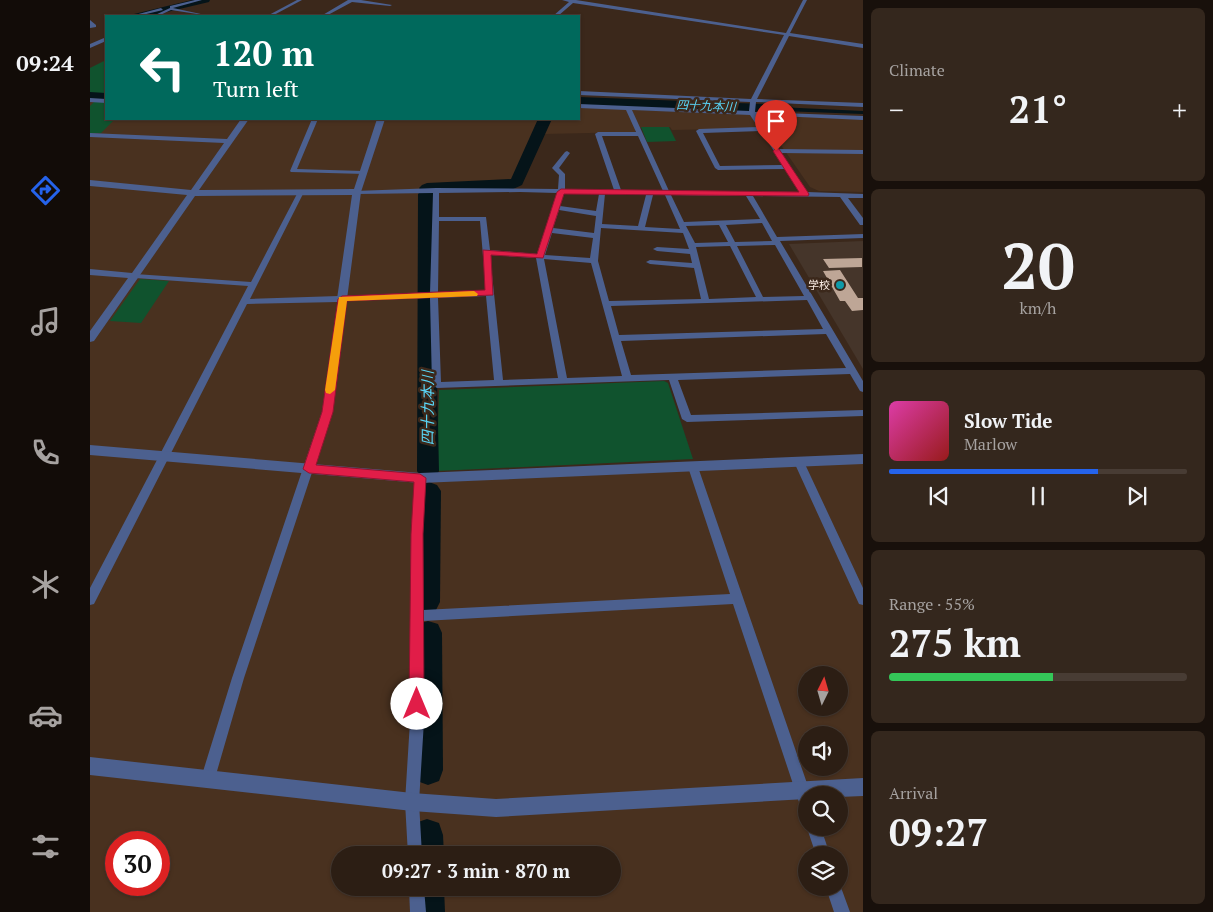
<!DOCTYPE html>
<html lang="en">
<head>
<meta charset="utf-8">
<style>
	:root { --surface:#2c1e14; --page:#34271d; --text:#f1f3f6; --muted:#a6a2a0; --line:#483c34; --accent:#2563eb }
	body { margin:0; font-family:"PT Serif","Noto Sans JP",serif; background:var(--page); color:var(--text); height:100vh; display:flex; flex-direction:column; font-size:19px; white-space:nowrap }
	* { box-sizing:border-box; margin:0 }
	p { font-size:16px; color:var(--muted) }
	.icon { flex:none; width:28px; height:28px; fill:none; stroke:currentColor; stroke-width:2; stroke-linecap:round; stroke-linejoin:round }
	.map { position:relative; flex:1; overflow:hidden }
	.panel { display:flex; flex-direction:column; gap:8px; padding:8px; background:#18100b; width:350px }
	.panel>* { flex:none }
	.banner { position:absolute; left:15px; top:15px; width:475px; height:105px; border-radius:0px; box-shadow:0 1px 4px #0004,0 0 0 1px var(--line); background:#00695c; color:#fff; overflow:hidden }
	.needle { width:32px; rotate:5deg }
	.controls { position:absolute; left:708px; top:666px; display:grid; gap:10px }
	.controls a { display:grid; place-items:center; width:50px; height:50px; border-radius:50%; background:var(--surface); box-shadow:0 1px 4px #0004,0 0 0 1px var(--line); font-size:25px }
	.speed { position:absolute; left:15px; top:831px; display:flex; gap:10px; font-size:25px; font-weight:700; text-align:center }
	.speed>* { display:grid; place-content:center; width:65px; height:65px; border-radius:50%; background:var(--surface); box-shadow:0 1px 4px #0004,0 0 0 1px var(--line); line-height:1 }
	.speed .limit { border:8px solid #d22; background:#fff; color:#111 }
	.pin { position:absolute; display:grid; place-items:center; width:42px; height:42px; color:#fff; margin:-51px -21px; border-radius:50% 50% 50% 0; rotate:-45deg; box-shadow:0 0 5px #0007 }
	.pin .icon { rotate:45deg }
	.me { position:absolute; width:55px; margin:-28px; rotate:0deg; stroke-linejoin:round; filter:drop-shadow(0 0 4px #0008) }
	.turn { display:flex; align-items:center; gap:18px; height:105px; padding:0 25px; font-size:22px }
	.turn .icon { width:65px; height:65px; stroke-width:2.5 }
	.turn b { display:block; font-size:35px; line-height:42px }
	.big { font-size:38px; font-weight:600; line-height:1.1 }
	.panel .tile { flex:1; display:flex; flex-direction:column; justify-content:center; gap:8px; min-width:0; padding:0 18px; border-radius:8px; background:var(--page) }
	.panel .dial { align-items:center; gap:0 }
	.dial b { font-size:65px; line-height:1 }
	.song { display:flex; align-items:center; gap:15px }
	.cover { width:60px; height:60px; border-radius:8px; background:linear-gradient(135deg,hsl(320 70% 55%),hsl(0 70% 35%)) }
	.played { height:5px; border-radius:2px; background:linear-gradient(90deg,var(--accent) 70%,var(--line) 70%) }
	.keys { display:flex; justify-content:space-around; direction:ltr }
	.heat { display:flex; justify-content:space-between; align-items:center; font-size:28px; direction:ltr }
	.charge { height:8px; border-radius:4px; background:linear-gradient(90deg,#34c759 55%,var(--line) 0) }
	.trip { position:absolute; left:241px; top:846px; width:290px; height:50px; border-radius:25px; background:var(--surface); box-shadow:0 1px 4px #0004,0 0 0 1px var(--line); font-weight:600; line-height:50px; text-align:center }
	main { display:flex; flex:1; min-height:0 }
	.tab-bar { display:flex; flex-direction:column; width:90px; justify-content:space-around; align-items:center; background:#120c08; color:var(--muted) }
	.tab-bar .icon { width:35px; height:35px }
	.tab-bar .current { color:var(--accent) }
	.tab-bar b { font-size:22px; color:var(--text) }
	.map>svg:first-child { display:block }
	.built { fill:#49311f; fill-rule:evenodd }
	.education { fill:#45352a }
	.green { fill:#10532e }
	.water { fill:#051419 }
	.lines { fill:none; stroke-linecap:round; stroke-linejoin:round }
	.river { fill:#051419; fill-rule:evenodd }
	.building { fill:#bea696 }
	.minor { fill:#4c608f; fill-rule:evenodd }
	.tertiary { fill:#4c608f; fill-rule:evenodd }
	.route { fill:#e11d48; stroke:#92132f }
	.slow { fill:#f59e0b }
	.culture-dot { fill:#0f9aa8; stroke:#3b281b; stroke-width:2 }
	.labels { text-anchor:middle; stroke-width:5; stroke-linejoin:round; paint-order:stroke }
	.far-poi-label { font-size:11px; fill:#faede5; stroke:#3b281b; text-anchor:end }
	.far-water-label { font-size:12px; font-style:italic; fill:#59d5f7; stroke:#3b281b }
	.water-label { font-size:15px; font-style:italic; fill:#59d5f7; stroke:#3b281b }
</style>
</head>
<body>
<main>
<nav class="tab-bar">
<b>09:24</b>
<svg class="icon current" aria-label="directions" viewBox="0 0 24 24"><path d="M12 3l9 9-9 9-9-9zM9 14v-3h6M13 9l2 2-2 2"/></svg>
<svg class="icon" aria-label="music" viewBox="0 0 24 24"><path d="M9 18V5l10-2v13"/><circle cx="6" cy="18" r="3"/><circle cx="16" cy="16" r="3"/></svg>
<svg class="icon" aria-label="phone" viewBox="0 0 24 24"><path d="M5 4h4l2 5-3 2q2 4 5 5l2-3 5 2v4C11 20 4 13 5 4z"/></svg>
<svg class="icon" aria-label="climate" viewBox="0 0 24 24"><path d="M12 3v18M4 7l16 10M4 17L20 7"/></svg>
<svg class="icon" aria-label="car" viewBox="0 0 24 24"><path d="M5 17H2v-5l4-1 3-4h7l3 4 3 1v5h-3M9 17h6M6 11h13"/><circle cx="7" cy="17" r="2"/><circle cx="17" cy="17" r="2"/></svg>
<svg class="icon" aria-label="filters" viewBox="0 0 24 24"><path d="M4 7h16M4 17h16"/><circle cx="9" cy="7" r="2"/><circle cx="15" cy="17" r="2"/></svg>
</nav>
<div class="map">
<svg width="773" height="912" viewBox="0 0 773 912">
	<rect width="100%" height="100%" fill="#3b281b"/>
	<path class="built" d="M489,99L529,109L773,119V192L729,191L720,187L679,128L582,130L580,127L546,128L545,132L454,134L429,184L419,187L347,189L342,482L773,463V912H0V101L16,102V119H489ZM716,675H749V708H716ZM716,735H749V768H716ZM716,795H749V828H716ZM26,842H69V885H26ZM250,855H522V888H250ZM716,855H749V888H716Z"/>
	<polygon class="education" points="773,241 773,369 699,244"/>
	<g class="green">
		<polygon points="16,60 16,95 0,95 0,68"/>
		<polygon points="4,102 16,102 16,119 25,119 11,133 0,133 0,106"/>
		<polygon points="551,127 579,127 586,141 557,142"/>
		<polygon points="50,279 79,281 51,323 20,321"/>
		<polygon points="574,381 578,383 603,459 347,471 349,390"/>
	</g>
	<polygon class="water" points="669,106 773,111 773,114 667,110"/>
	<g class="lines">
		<g class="river">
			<polygon points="102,0 120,0 119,2 60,16 43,16 44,14"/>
			<polygon points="0,92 16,93 16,101 0,100"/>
			<polygon points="489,97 698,105 705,109 698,113 489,105"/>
			<polygon points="448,119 462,119 432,185 421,190 343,192 349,471 346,477 338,480 330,477 327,471 328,194 331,191 329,188 332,185 337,183 421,179"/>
			<polygon points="339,482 347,485 351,491 350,602 346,610 337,614 328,610 324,602 327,491 331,485"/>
			<polygon points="338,621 348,624 352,633 353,770 349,781 338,785 327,781 323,770 324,633 328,624"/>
			<polygon points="337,819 349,823 353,835 354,855 320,855 321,835 325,823"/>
			<polygon points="320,888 354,888 355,912 321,912"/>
		</g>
	</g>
	<g class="building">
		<polygon points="772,258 772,267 739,268 733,259"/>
		<polygon points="750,270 768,298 773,298 773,310 762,311 755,301 750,301 733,271"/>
	</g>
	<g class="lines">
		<g class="minor">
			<polygon points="105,0 112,0 83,8 120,16 81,10 68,16 63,16 80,8 80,6"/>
			<polygon points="207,0 212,0 182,16 177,16"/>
			<polygon points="258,0 271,0 302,5 300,6 262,2 236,16 231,16"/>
			<path d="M472,0H486L696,33L713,0H717L700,33L773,44V48L699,36L667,99L773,103V107L666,102L665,112L773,116V120L666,115L689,149L773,150V154L691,153L717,192L773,194V198H758L773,218V225H770L750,197L663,196L687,237L773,234V238L690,241L773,381V392L770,391L760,374L588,380L601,415L773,410V416L597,422L592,419L579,380L347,388L342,385L340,298L256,301L242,412L154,678L125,778L123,783L118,785L113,783L111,778L142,678L232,412L248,302L157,304L4,604L0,605V588L158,286L45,278L41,276L45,274L161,282L208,192L211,190L214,192L160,299L340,293L343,193L267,194L264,192L265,191L346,188L468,189L469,175L462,168L475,152L477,151L480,153L469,168L475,174V189L524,190L505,134L508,132H546L536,110L489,108V104L659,111L660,102L489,95V91L661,99L694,35L483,3L468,16H463L479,2ZM542,110L660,115L668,127L609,129L606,131L625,168L628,170L695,169L710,192L579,191ZM671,131L693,165L630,166L613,133ZM512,136H548L573,191L531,190ZM430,192L467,193L447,254L400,250L396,217H349V193ZM474,193L509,194L506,211L470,206ZM515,194L556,195L548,226L512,224ZM563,195H575L590,229L555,227ZM581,195L656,196L670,219L594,222ZM469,210L506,216L504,233L463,228ZM349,221H390L396,291L348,293ZM672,223L682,241L645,242L636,225ZM629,225L638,242L605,243L596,226ZM511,228L593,233L599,249L567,247L563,249L567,251L600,254L602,263L560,260L556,262L560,264L604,268L611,299L519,301L508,261ZM462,233L503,238L500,258L455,255ZM685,245L714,296L673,297L647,246ZM640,246L666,297L619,299L606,247ZM400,255L446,258L468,378L413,380ZM454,259L501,263L532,376L477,378ZM396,296L404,380L351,382L348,298ZM717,300L733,329L529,335L521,306ZM736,334L756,368L541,375L531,341Z"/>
			<polygon points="71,8 73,10 48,16 41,16"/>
			<polygon points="0,20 6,25 6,27 0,28"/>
			<polygon points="14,38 16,38 16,41 0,48 0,44"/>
			<polygon points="222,119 228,119 207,169 273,171 275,172 275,174 201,172 200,171"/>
			<polygon points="709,458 713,459 714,462 773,588 773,605 769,604 704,462 705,459"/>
			<polygon points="603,463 607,464 608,467 721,795 716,795 716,809 711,807 709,802 643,604 333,621 334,721 329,802 332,855 318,855 315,802 320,721 322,534 325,478 326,475 334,475 335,478 332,534 333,610 640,594 598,467 599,464"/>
			<polygon points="717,828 731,828 740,855 726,855"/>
			<polygon points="749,882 760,912 744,912 736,888 749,888"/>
			<polygon points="319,888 334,888 336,912 320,912"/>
		</g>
		<g class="tertiary">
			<polygon points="0,98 16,99 16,103 0,102"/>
			<polygon points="151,119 159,119 109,190 264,189 287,119 295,119 271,192 257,299 252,302 247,299 262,195 105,196 4,341 0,342 0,331 38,278 0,275 0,269 42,273 97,195 0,186 0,180 101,190 134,143 0,137 0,133 137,139"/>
			<polygon points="0,445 330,473 773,454 773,464 330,483 0,455"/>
			<polygon points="0,757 322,793 406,799 773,778 773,796 749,797 749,795 716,795 716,799 406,817 322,811 0,775"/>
		</g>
	</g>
	<polygon class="route" points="686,148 689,149 719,194 718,196 474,194 453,258 401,255 403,295 257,301 243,412 226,465 330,474 336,478 333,534 334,704 332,709 327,711 322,709 319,704 321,534 324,482 219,473 213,469 232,412 248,299 252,296 395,290 393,250 447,254 467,192 471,189 709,192 683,151"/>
	<polygon class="slow" points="384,291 388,294 387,296 257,301 245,390 240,394 236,393 235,390 249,297"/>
	<circle class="culture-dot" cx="750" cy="285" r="5"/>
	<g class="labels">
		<g class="far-poi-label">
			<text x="740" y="289">学校</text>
		</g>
		<g class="far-water-label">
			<text transform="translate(616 106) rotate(2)" y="4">四十九本川</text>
		</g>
		<g class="water-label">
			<text transform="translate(338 408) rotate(-90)" y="5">四十九本川</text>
		</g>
	</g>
</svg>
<div class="controls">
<a><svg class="needle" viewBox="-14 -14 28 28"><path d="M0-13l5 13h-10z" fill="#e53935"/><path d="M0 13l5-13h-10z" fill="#a6a2a0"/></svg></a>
<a><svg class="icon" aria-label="sound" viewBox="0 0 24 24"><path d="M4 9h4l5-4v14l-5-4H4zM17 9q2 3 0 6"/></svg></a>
<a><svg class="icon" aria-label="search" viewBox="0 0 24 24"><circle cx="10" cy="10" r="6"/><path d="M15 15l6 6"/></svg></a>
<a><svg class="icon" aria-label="layers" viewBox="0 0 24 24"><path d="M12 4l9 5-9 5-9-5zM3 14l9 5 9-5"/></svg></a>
</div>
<div class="speed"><div class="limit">30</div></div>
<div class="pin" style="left:686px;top:151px;background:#d93025"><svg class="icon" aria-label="arrive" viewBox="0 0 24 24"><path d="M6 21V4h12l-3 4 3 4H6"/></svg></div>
<svg class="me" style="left:327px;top:704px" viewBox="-20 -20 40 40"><circle r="19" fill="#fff"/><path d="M0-13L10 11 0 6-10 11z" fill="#e11d48"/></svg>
<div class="trip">09:27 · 3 min · 870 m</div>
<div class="banner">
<div class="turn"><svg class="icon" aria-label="left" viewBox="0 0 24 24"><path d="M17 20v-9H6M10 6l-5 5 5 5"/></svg><div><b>120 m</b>Turn left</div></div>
</div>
</div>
<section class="panel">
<div class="tile"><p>Climate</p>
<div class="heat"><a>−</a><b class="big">21°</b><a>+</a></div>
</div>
<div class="tile dial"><b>20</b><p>km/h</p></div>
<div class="tile">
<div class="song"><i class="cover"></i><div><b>Slow Tide</b><p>Marlow</p></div></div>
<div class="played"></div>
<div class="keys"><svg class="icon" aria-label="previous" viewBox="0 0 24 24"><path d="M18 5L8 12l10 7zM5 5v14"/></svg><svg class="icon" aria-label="pause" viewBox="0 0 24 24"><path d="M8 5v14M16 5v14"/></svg><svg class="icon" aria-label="next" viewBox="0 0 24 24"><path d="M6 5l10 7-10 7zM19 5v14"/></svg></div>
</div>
<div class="tile"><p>Range · 55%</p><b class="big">275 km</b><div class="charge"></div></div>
<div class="tile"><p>Arrival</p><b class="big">09:27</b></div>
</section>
</main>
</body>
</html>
